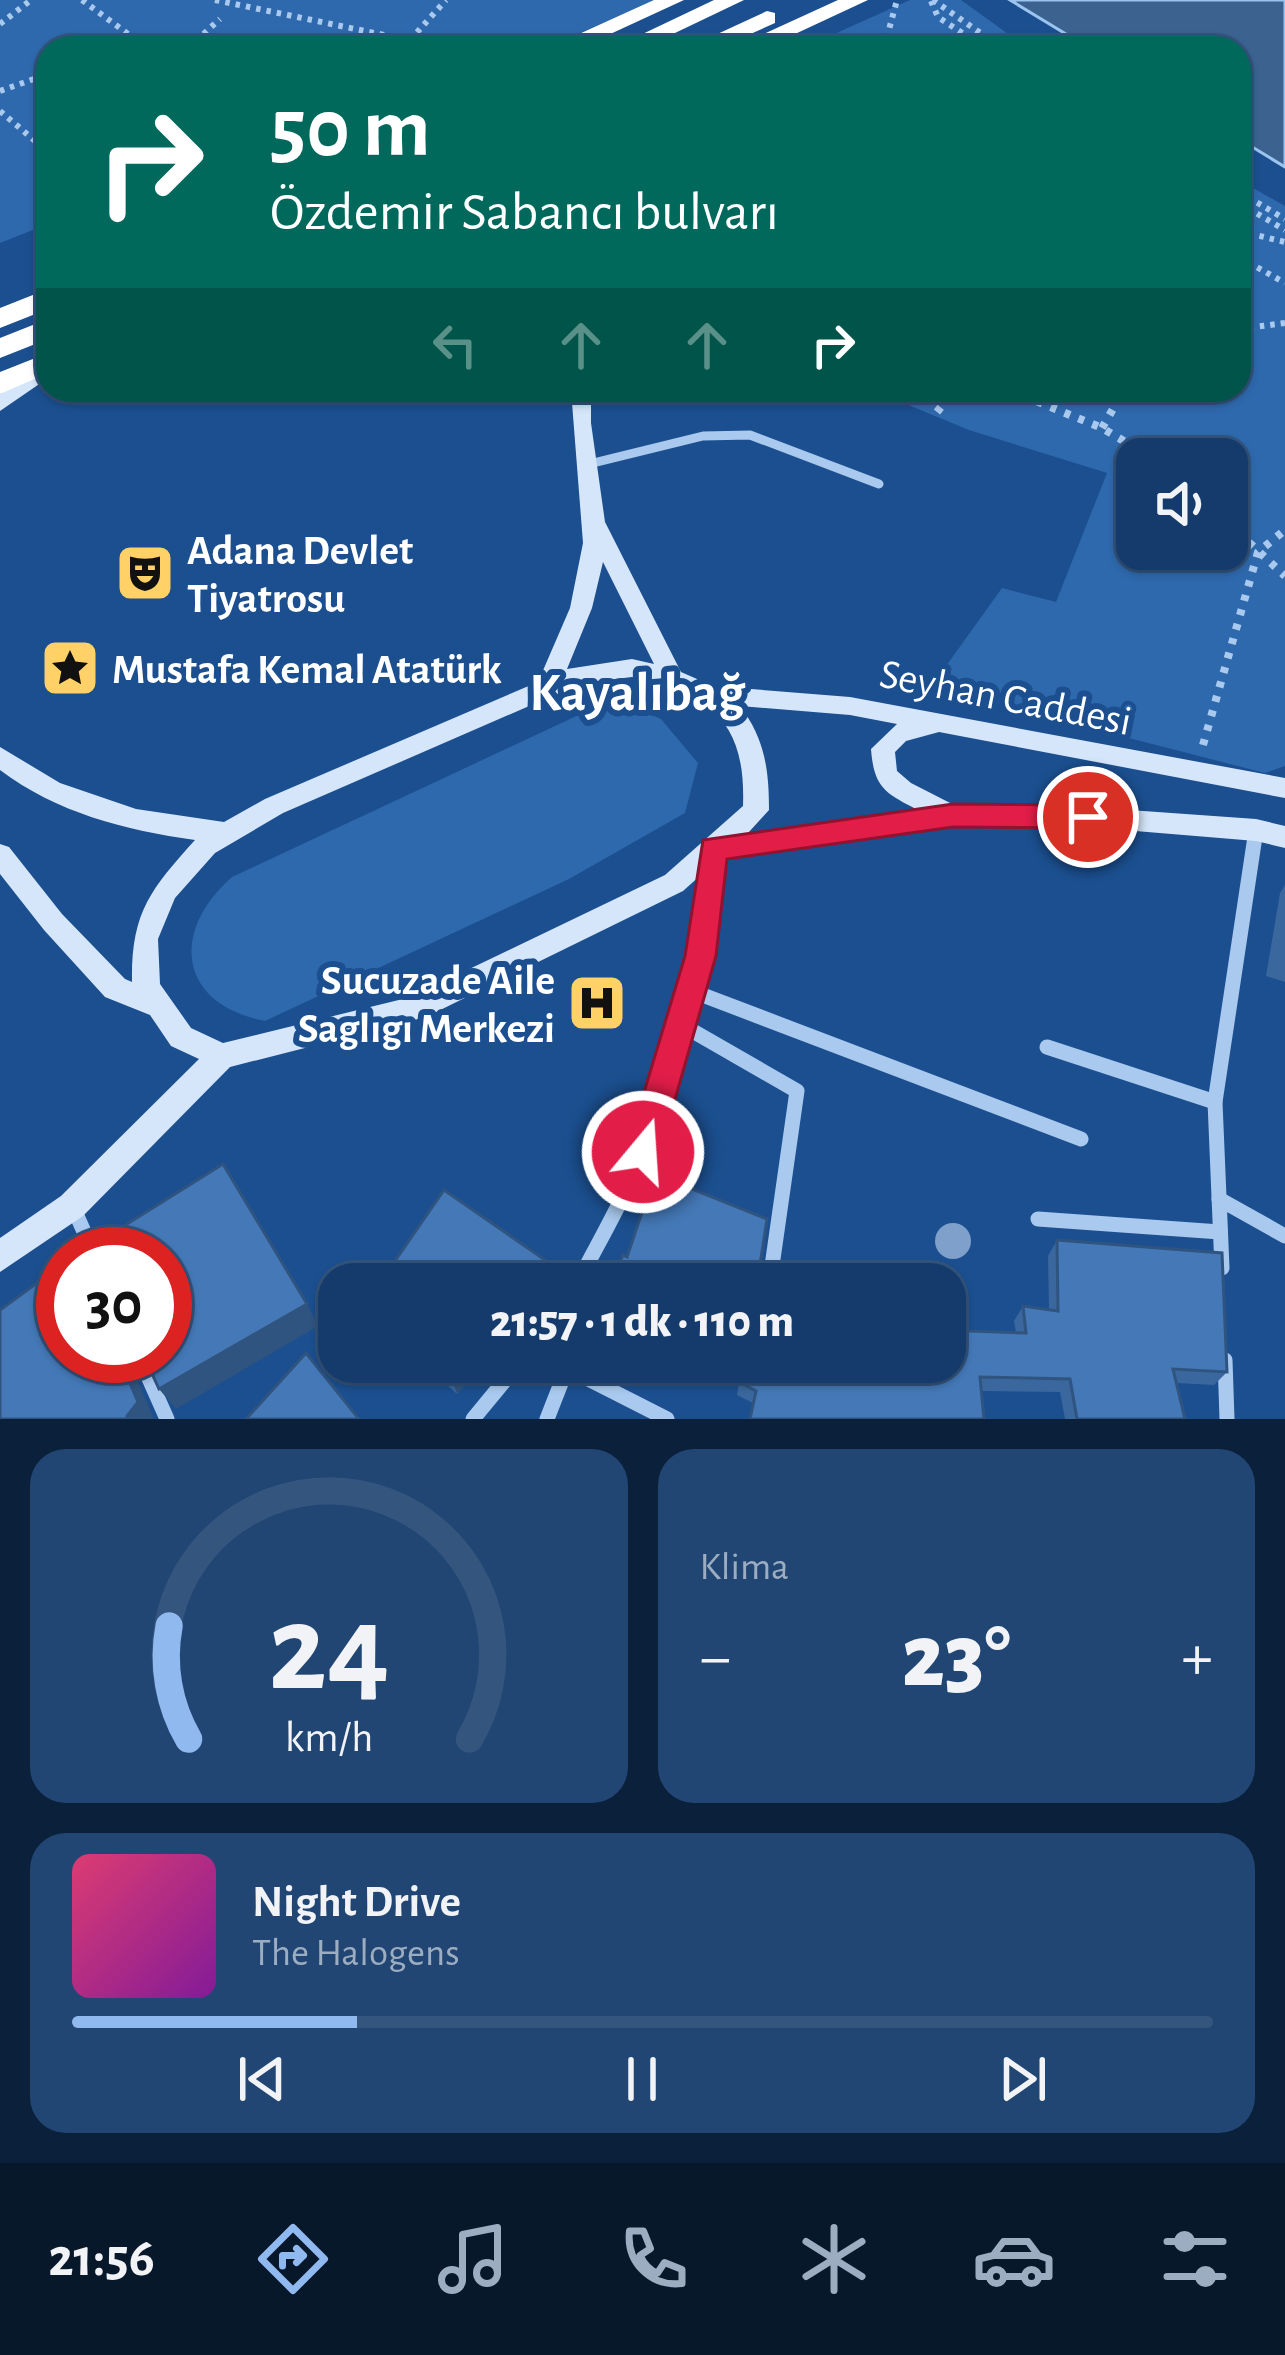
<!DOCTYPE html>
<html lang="tr">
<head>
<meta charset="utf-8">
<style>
	:root { --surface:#143b6b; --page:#214673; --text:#f1f3f6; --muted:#9dadc1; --line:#33557e; --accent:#90b9f0 }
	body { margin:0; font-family:"Alegreya Sans",sans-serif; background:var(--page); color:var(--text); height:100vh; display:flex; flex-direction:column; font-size:45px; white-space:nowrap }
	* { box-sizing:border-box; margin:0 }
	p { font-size:39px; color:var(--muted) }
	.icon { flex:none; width:66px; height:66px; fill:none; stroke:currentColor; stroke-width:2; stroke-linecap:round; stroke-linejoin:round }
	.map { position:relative; height:1419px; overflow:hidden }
	.panel { display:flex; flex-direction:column; gap:30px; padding:30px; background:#0b203b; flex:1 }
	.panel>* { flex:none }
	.guide { position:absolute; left:36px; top:36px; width:1215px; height:366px; border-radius:36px; box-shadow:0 3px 9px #0004,0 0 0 3px var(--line); background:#00695c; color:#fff; overflow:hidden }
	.controls { position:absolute; left:1116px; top:438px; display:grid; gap:24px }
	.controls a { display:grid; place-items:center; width:132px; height:132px; border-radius:24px; background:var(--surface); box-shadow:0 3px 9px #0004,0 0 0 3px var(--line); font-size:60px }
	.speed { position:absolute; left:36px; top:1227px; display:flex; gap:24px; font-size:60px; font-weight:700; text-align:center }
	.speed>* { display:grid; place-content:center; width:156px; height:156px; border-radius:50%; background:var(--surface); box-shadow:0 3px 9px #0004,0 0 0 3px var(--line); line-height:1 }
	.speed .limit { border:18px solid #d22; background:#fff; color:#111 }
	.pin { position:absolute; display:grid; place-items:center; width:102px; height:102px; color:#fff; margin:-51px; border:6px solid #fff; border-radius:50%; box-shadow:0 3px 12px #0007 }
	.me { position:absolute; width:132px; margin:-66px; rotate:18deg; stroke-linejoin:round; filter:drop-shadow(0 0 9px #0008) }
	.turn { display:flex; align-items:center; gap:42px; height:252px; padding:0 36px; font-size:54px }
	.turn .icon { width:156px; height:156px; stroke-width:2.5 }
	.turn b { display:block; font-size:84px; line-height:102px }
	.lanes { display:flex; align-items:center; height:114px; padding:0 36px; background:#0003; justify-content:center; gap:60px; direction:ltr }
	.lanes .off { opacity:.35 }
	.big { font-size:90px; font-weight:800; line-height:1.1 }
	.panel .tile { flex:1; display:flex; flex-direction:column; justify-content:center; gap:18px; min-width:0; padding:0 42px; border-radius:36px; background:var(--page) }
	.panel .dial { align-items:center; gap:0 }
	.dial svg { height:312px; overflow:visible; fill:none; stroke:var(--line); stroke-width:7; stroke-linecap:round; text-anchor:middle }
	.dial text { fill:var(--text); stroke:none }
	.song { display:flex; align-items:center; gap:36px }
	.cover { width:144px; height:144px; border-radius:18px; background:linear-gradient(135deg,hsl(340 70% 55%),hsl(290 70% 35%)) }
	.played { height:12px; border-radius:6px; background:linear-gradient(90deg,var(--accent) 25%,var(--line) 25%) }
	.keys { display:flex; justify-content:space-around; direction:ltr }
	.heat { display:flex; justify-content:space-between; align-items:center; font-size:66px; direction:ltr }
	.panel .tiles { flex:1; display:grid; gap:30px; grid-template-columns:1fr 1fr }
	.tile:last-child { grid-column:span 2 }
	.trip { position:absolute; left:318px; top:1263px; width:648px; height:120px; border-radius:36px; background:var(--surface); box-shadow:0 3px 9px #0004,0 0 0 3px var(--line); font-weight:800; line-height:120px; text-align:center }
	.tab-bar { display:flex; height:192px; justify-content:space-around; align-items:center; background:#08182b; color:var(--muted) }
	.tab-bar .icon { width:84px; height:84px }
	.tab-bar .on { color:var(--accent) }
	.tab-bar b { font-size:54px; color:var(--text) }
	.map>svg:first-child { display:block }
	.green { fill:#2e69ad; fill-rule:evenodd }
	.water { fill:#3c6290; stroke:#9cc4f0; stroke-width:3 }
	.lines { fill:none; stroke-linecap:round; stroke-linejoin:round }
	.path-far1 { stroke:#a9c9ee; stroke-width:6; stroke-dasharray:4.5 6; stroke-linecap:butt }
	.path { stroke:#a9c9ee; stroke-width:8; stroke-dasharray:6 9; stroke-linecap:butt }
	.lane { stroke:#a9c9ee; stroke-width:9 }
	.street { stroke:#a9c9ee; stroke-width:15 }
	.secondary { fill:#d6e6fa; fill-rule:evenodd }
	.highway { fill:#fff; fill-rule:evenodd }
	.tree { fill:#7ea0ca }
	.wall { fill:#3a679d }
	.shaded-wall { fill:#305480 }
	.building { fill:#4478b7; stroke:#305480; stroke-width:3 }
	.route { fill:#e11d48; stroke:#92132f; stroke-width:3 }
	.labels { text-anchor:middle; stroke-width:12; stroke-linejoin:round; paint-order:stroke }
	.poi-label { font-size:42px; font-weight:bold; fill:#fff; stroke:#1b4f8f; text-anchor:start }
	.street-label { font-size:42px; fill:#fff; stroke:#1b4f8f }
	.district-label { font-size:54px; font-weight:bold; fill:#fff; stroke:#1b4f8f }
</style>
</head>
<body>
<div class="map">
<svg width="1285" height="1419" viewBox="0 0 1285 1419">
	<rect width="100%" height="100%" fill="#1b4f8f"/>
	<g class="green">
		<polygon points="0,0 657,0 544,48 414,48 389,43 385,48 48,48 48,224 0,243"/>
		<polygon points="910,0 961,0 1022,44 1037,48 803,48"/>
		<path d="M1239,180L1285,206V766L1265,773L1004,706L941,673L1002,588L1056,602L1107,473L969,430L872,390H1239ZM1137,459H1227V549H1137Z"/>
		<path d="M629,705L661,719L698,763L685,813L569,879L265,1021C179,1005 169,932 232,877L585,712Z"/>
	</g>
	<polygon class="water" points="1010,0 1285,0 1285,167 1239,139 1239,48 1089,48"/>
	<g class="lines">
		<g class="path-far1">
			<polyline points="82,0 147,48"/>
			<polyline points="215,0 447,48"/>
			<polyline points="933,0 1002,48"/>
			<polyline points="931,1 938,17 985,48"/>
			<polyline points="0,24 31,0"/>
			<polyline points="188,48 220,19"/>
			<polyline points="403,48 446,0"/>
			<polyline points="884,48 897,0"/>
			<polyline points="0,91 48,74"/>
			<polyline points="0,111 48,152"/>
			<polyline points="1239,192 1285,219"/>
			<polyline points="1239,203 1285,230"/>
			<polyline points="1239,231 1285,242"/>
			<polyline points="1239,257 1285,283"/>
			<polyline points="1239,329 1285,323"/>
		</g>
		<g class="path">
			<polyline points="1009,390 1102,428 1154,459"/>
			<polyline points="937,412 954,390"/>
			<polyline points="1102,428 1124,390"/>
			<polyline points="1227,522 1285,576"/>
			<polyline points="1203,745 1258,552 1285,530"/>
		</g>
		<polyline class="lane" points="589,464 703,436 750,435 879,484"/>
		<g class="street">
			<polyline points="692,991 1081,1139"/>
			<polyline points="684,1026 797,1091 772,1266"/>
			<polyline points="1047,1047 1215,1102"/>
			<polyline points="1219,1199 1285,1236"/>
			<polyline points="73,1207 94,1254"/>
			<polyline points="1038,1219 1220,1232"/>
			<polyline points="1222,1268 1215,1102 1256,830"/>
			<path d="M577,1284C597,1245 619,1208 636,1168C679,1068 701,962 713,854"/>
			<polyline points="139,1356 167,1419"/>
			<polyline points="1225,1360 1227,1419"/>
			<polyline points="555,1362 667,1419"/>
			<polyline points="473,1419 520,1362"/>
			<polyline points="547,1419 567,1368"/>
		</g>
		<g class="secondary">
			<polygon points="48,362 48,378 0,411 0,394"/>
			<path d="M571,390H591V423L605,522L681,672L713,686L850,697L1285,778V798L939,732L906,741L895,752L897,771L911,783L956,806L1087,807L1256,819L1285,826V848L1256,841L1087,827L953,826L720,858L683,891L426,1017L230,1067L83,1216L0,1272V1238L61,1196L199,1059L171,1046L150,1015L105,997L44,930L0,874V844L9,847L62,914L125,979L132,982C131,913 150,890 195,840C125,830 57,813 0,770V747L60,783L136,809L224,822L265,799L538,682L570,608L583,543ZM603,562L654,664L632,659L567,669L592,608ZM632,677C711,695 746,721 743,806L665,875L411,997L223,1043L191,1028L160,984L158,939L175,898L215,853L283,813L582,683ZM740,706L850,715L897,724L871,749C874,788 885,793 918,810L748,833L769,810C769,770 765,739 740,706Z"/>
		</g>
		<g class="highway">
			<polygon points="654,0 684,0 580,48 548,48"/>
			<polygon points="714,0 744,0 652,44 636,44 632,39"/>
			<polygon points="838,0 868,0 765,48 733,48"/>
			<polygon points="767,11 775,13 775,23 719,48 687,48"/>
			<polygon points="48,289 48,309 0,328 0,308"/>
			<polygon points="48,319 48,339 0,358 0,338"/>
			<polygon points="48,353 48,373 0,394 0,372"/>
		</g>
	</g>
	<circle class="tree" cx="953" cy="1241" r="18"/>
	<g class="wall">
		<polygon points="1285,885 1285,982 1266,976 1280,893"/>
		<polygon points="1057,1240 1227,1372 1214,1385 1177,1383 1185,1419 1065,1419 1060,1392 982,1391 753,1403 737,1395 739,1382 696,1362 945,1362 1016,1333 1014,1321 1023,1306 1049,1310 1048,1256"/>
		<polygon points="422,1362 484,1362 457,1394"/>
	</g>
	<g class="shaded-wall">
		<polygon points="548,1262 551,1282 550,1284 530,1284"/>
		<polygon points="307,1304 318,1326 176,1409 159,1389"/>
		<polygon points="118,1356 127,1356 154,1419 128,1419"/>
		<polygon points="463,1362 484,1362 457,1394 451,1376"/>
	</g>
	<g class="building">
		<polygon points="223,1164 307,1304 159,1389 144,1356 165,1356 165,1254 79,1254"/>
		<polygon points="655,1174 767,1219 757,1284 611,1284 623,1255 627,1257"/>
		<polygon points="444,1190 548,1262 530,1284 379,1284"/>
		<polygon points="1057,1240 1222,1253 1227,1372 1173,1369 1185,1419 1077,1419 1070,1379 980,1377 984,1419 750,1419 756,1391 739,1382 741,1368 727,1362 945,1362 945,1330 1026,1333 1023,1306 1058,1311"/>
		<polygon points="63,1264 63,1356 118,1356 138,1402 127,1416 128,1419 0,1419 0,1310"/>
		<polygon points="306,1353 359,1419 246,1419"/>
		<polygon points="435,1362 463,1362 451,1376"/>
	</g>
	<polygon class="route" points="953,804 1088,805 1098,808 1102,817 1098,825 1088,828 953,827 727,859 716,956 660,1152 655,1163 643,1168 631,1163 626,1152 685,956 703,840"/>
	<defs>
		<symbol id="theatre-square" viewBox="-11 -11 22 22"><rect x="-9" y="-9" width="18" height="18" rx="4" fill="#ffd166" stroke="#1b4f8f"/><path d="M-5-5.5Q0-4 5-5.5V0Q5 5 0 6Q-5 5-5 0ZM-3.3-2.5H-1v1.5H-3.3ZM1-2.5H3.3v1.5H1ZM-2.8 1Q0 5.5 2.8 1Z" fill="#111"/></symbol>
		<symbol id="sight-square" viewBox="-11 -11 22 22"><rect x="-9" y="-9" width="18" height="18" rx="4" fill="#ffd166" stroke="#1b4f8f"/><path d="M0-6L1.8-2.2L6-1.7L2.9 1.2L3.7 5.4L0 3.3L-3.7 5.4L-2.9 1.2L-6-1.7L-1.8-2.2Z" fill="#111"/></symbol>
		<symbol id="hospital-square" viewBox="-11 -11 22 22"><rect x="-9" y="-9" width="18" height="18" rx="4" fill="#ffd166" stroke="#1b4f8f"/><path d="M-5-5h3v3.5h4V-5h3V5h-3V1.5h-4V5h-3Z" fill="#111"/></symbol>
	</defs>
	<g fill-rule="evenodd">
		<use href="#theatre-square" x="112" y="540" width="66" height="66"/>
		<use href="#sight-square" x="37" y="635" width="66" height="66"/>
		<use href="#hospital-square" x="564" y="970" width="66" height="66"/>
	</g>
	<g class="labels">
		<g class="poi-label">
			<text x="187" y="564">Adana Devlet<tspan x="187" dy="48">Tiyatrosu</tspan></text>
			<text x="112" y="683">Mustafa Kemal Atatürk</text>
			<text x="555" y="994" text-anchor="end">Sucuzade Aile<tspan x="555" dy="48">Saglıgı Merkezi</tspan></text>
		</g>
		<g class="street-label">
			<text transform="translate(1006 696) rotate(11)" y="15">Seyhan Caddesi</text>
		</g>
		<g class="district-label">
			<text x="637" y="710">Kayalıbağ</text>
		</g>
	</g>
</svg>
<div class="controls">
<a><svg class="icon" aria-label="sound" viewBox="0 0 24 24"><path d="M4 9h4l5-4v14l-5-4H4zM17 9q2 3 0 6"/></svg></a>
</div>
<div class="speed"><div class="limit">30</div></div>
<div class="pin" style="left:1088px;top:817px;background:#d93025"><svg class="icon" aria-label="arrive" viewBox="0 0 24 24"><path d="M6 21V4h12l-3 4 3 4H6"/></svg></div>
<svg class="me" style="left:643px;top:1152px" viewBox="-20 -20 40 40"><circle r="17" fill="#e11d48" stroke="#fff" stroke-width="3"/><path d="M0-11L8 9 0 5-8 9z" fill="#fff"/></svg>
<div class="trip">21:57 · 1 dk · 110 m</div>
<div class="guide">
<div class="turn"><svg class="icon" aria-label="right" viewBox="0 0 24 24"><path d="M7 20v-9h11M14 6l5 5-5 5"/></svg><div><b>50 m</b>Özdemir Sabancı bulvarı</div></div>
<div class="lanes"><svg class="icon off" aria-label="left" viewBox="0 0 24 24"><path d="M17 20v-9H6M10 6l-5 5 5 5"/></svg><svg class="icon off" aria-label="ahead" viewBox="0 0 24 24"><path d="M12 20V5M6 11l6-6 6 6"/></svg><svg class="icon off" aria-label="ahead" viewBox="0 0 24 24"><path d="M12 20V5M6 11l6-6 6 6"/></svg><svg class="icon" aria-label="right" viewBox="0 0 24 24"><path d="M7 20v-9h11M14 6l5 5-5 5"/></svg></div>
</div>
</div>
<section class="panel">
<div class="tiles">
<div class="tile dial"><svg viewBox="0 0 100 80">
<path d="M14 69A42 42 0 1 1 86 69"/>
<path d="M14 69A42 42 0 0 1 9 40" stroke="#90b9f0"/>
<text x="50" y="56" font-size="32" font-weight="700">24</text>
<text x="50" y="72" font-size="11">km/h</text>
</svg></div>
<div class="tile"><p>Klima</p>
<div class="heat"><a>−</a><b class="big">23°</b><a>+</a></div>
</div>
<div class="tile">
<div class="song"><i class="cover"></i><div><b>Night Drive</b><p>The Halogens</p></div></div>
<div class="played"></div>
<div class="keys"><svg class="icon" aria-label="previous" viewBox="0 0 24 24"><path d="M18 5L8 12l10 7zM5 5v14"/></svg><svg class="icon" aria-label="pause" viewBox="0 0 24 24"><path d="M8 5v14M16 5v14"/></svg><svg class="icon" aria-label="next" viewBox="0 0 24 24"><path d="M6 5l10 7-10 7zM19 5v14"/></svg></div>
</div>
</div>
</section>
<nav class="tab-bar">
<b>21:56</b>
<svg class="icon on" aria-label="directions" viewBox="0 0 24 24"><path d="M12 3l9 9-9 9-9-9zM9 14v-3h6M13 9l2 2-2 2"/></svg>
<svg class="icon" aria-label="music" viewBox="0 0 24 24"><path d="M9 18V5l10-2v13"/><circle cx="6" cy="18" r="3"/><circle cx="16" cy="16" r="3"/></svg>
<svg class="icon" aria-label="phone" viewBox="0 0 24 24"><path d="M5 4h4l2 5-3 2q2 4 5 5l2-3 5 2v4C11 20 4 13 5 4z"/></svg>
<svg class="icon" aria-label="climate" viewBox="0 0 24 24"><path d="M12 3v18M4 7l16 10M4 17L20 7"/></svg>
<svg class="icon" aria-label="car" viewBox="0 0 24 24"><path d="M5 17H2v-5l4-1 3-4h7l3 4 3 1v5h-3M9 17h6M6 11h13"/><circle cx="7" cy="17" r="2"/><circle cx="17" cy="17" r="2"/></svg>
<svg class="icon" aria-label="filters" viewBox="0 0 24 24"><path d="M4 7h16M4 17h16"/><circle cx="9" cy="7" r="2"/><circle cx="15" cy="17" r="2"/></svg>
</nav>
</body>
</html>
